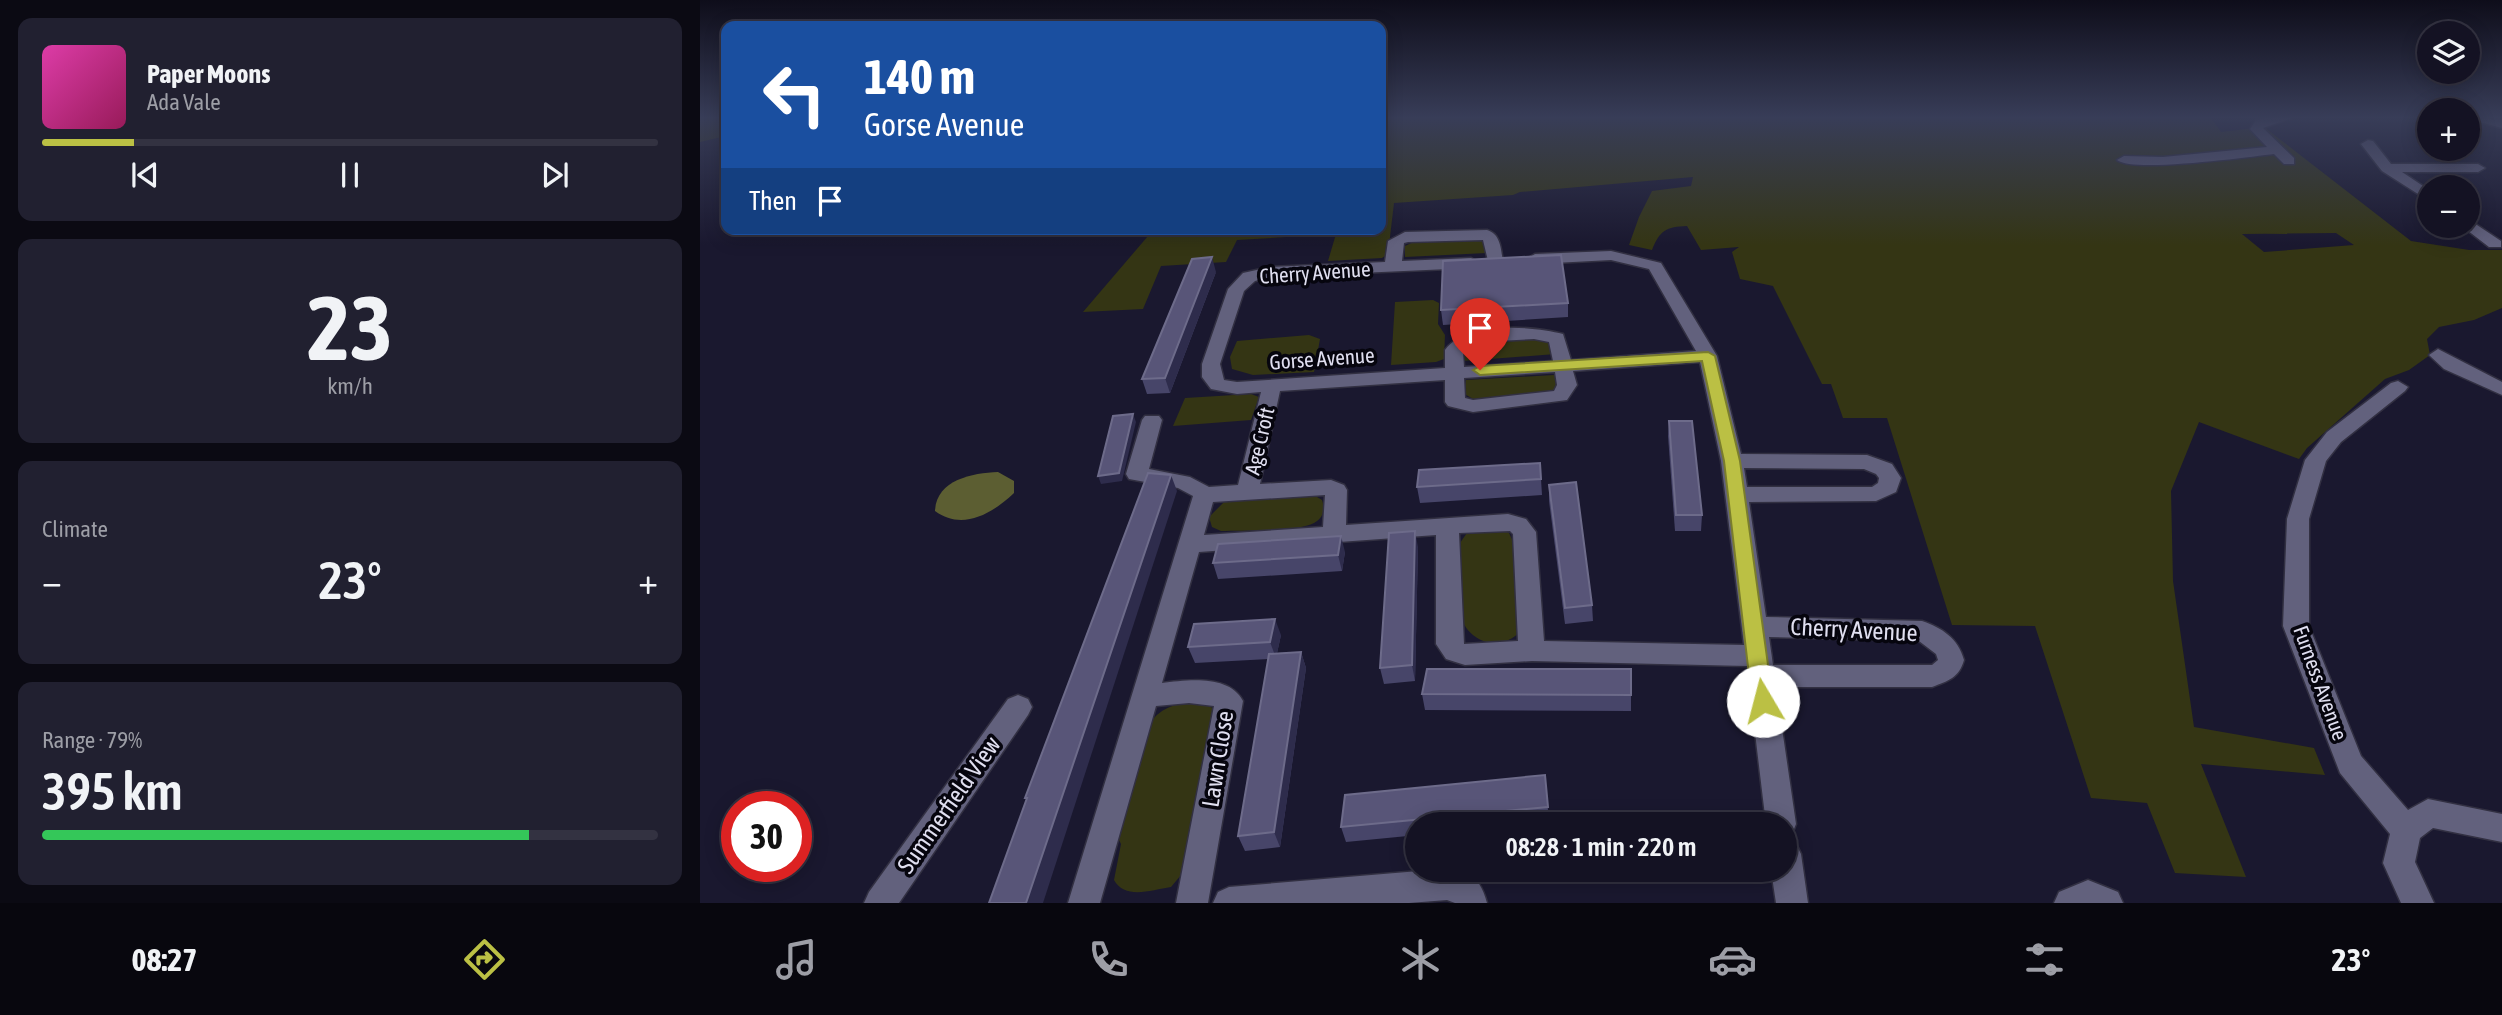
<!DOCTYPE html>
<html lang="en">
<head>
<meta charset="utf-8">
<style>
	:root { --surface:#141223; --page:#212030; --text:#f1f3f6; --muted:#9d9ea6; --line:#333241; --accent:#bbc044 }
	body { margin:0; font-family:"Asap Condensed",sans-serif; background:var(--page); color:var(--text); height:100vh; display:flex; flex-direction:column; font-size:26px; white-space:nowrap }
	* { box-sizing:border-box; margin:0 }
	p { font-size:23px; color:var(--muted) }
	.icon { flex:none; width:38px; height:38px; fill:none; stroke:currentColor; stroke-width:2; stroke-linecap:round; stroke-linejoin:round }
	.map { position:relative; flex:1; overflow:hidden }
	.sheet { display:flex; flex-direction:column; gap:18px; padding:18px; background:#0b0a13; width:700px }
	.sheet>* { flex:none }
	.hud { position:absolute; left:21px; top:21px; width:665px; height:214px; border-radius:14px; box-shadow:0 4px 18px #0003,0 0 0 2px var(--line); background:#1a4fa0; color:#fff; overflow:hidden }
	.buttons { position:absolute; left:1717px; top:21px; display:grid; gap:14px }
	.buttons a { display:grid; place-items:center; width:63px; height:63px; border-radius:50%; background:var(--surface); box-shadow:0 4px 18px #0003,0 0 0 2px var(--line); font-size:35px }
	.speed { position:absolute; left:21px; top:791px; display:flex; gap:14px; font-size:35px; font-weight:700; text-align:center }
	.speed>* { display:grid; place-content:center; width:91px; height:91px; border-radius:50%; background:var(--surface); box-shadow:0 4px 18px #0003,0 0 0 2px var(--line); line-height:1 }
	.speed .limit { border:10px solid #d22; background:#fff; color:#111 }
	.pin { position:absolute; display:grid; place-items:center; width:60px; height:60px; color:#fff; margin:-72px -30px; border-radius:50% 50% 50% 0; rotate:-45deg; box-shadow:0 0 7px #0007 }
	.pin .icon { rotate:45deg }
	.me { position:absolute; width:77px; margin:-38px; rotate:352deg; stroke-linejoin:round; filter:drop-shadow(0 0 5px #0008) }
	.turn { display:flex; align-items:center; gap:24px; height:147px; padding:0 28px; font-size:32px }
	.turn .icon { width:91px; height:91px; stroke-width:2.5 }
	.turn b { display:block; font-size:49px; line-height:60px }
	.then { display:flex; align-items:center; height:66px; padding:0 28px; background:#0003; gap:14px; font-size:26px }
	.big { font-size:52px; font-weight:600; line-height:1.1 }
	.sheet .card { flex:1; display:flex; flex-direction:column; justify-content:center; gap:10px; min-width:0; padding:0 24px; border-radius:14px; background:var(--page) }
	.sheet .dial { align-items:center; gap:0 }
	.dial b { font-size:91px; line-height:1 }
	.song { display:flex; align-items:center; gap:21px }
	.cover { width:84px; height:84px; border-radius:10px; background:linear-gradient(135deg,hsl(320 70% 55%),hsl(330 70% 35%)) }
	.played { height:7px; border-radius:4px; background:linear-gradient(90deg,var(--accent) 15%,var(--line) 15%) }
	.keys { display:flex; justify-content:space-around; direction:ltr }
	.heat { display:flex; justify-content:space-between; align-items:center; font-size:38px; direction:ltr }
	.charge { height:10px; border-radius:5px; background:linear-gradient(90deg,#34c759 79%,var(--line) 0) }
	.trip { position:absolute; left:705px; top:812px; width:392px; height:70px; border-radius:35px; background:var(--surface); box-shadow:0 4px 18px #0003,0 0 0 2px var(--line); font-weight:600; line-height:70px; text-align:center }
	.tabs { display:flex; height:112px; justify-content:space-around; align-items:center; background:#08070e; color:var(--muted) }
	.tabs .icon { width:49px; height:49px }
	.tabs .selected { color:var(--accent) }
	.tabs b { font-size:32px; color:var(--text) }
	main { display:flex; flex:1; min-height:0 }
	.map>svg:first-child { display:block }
	.green { fill:#343514; fill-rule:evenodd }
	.water { fill:#5c5e32 }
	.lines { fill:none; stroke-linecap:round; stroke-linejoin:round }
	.minor-casing { stroke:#323042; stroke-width:3 }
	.minor { fill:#62617d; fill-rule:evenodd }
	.wall { fill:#474569 }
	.shaded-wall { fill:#2e2c4c }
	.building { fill:#585578; stroke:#6d6b8a; stroke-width:2 }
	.route { fill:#bbc044; stroke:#7a7d2c; stroke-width:2 }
	.labels { text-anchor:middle; stroke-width:7; stroke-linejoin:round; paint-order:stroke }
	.street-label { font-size:21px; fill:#e0dff0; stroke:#06050e }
	.near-street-label { font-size:24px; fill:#e0dff0; stroke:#06050e }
</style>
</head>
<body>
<main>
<section class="sheet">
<div class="card">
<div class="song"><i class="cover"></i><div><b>Paper Moons</b><p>Ada Vale</p></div></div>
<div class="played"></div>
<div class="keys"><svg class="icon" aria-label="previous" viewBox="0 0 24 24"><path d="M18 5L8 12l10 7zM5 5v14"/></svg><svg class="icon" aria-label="pause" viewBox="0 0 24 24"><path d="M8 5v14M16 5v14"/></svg><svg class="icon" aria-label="next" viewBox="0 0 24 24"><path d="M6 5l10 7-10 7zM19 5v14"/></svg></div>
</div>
<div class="card dial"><b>23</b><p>km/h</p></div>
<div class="card"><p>Climate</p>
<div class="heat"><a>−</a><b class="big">23°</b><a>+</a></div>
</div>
<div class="card"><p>Range · 79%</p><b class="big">395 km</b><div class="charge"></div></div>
</section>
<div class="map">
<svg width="1802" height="903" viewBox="0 0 1802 903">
	<rect width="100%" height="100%" fill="#1a182f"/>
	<g class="green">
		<polygon points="0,118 26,118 26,136 0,142"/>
		<path d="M681,118H1511L1521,132L1564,127L1711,241L1769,250H1802V308L1774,320L1739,327L1727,339L1730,355L1709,370L1685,379L1607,448L1599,459L1499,422L1471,491L1473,581L1494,727L1614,748L1625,775L1501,764L1546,877L1475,873L1447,803L1391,798L1335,626L1252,625L1187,418H1143L1131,384H1122L1073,286L1040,279L1032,252L1039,247L1001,250L987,226C966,227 960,230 952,250L929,245L939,217L952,191L991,186L993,177L820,192L813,195L694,203L688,254L682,258L628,261L636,234L537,240L526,262L461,266L443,309L383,312L454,229H681ZM1636,233L1654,245L1564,252L1542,234Z"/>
		<polygon points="784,238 787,253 705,257 705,246 718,240"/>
		<polygon points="733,300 739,303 738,324 745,335 744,359 736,362 691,365 695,302"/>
		<polygon points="609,335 620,339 614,372 553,375 532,369 530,357 537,341"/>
		<polygon points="836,337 848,339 856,354 763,361 761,353 773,341"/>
		<polygon points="854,375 860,376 858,388 844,395 773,399 763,393 766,380"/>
		<polygon points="551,394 559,397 551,420 473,426 485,398"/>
		<path d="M612,494L622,500C625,509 624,518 614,523C598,532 542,530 521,531L512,527L509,517L525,501Z"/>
		<path d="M799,528L809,533L817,550L820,632C800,652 769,643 761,617L760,543L769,530Z"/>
		<path d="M498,702L513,708L517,726L486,869L471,887C451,890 425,900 414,880L421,844L419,840L450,723C462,706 478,703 498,702Z"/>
	</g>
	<path class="water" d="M298,472L314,481V493C292,514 262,531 235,511C236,480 272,473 298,472Z"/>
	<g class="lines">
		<defs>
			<g id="minor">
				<path d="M1565,118H1592L1563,128L1594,158V164H1584L1574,154C1548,157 1433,173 1417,160L1424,156L1463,157L1567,147L1550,129L1556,120Z"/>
				<polygon points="1774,118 1802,120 1802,128 1776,121"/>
				<polygon points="1668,140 1673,141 1691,164 1778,164 1785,168 1778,172 1702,172 1729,190 1729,201 1682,171 1661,144"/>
				<polygon points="1768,219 1801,241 1801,247 1789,247 1763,227 1768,226"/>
				<path d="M787,230C801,234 801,250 803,262L801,265H789L783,240L708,242L704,243L702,261L771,258L779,263L771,268L570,277L555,281L544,291L520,364L524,380L537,382L745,368V350C766,321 832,326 863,334L871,360L996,351L949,269L911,260L835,264L827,259L835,254L911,251L961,263L1017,356L1041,454L1167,455L1192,464L1201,478L1196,492L1176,501L1049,502L1066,617L1222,621C1242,628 1258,638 1264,660C1259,678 1248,681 1232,687H1076L1096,824L1092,834L1085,837V824H1066L1047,666L832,661L765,665L746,659L736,644V535L499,552L462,683C487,680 529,674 543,701L508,903H476L514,706L489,703L456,706L400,903H368L493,496L478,488L429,479L426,474L442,420L445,416H459L462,420L449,469L490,477L509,487L538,485L561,392L537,394L511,389L502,377V364L528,289L543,273L570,267L685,262L688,241L705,232ZM834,339L849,342L853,361L764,367L763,351L780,342ZM1000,362L1021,461L1044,645L844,641L836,532L826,519L808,514L646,525L647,490L644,485L631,480L560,484L580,391L745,380V402L748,406L773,412L867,400L877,385L873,371ZM855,372L857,385L854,391L773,400L765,398L764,378ZM1044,468L1164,469L1176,474L1179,478L1178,483L1172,487H1047ZM625,495L623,527L504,535L513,502ZM810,531L813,534L818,641L764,644L759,533ZM1069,637L1219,641L1236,654L1238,660L1232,665H1073Z"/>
				<polygon points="1738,349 1802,382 1802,395 1744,369 1729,355"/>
				<polygon points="1698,381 1708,387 1705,391 1641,442 1626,461 1609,519 1609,626 1661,756 1708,810 1728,799 1802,814 1802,842 1733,828 1720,838 1715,862 1734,903 1701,903 1683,863 1690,834 1640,773 1583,626 1587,519 1605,460 1627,432 1691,383"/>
				<polygon points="318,695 328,699 332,707 328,715 199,903 164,903 169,892 308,699"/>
				<polygon points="1085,839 1096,844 1101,854 1108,903 1076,903 1071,870 1085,870"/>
				<path d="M731,870C762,870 778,869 787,903H755L747,900L709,903H513L518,892L529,887Z"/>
				<polygon points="1388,880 1418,892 1423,903 1354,903 1359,892"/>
			</g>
		</defs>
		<use href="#minor" class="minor-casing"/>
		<use href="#minor" class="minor"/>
	</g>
	<g class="wall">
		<polygon points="516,272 470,393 447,394 442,379"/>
		<polygon points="868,303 868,317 743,325 741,310"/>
		<polygon points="969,421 1002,515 1001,531 975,531 968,436"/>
		<polygon points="840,463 842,495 720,503 717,487"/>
		<polygon points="849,485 892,605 893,621 865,624 849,501"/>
		<polygon points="718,547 715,681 684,684 680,668"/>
		<polygon points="645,552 642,571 518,579 513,563"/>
		<polygon points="581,635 577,653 601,652 606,668 580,847 545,851 538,836 569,659 495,663 488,647"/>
		<polygon points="722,694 931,695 931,711 725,710"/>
		<polygon points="845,775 849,822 828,824 718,824 718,835 646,842 641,827"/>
	</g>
	<g class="shaded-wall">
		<polygon points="512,257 516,272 470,393 465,378"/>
		<polygon points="433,414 436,422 422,481 401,484 398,476"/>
		<polygon points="471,475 477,491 343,903 326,903"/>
		<polygon points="715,531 718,547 715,681 712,665"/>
		<polygon points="641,536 645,552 642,571 638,555"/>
		<polygon points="575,619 581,635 576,658 570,642"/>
		<polygon points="601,652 606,668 580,847 574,832"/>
	</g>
	<g class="building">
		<polygon points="861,255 868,303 741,310 743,261"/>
		<polygon points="512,257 465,378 442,379 492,259"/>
		<polygon points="433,414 419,473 398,476 413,416"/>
		<polygon points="969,421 992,421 1002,515 976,515"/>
		<polygon points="840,463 841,479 717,487 719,470"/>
		<polygon points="448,473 471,475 326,903 289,903 327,798 325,798"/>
		<polygon points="876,482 892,605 865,608 849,485"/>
		<polygon points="715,531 712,665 680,668 689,533"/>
		<polygon points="641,536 638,555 513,563 518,544"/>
		<polygon points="575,619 570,642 488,647 494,624"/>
		<polygon points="601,652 574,832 538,836 569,654"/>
		<polygon points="727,669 931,669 931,695 722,694"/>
		<polygon points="845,775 848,807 641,827 645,795"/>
	</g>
	<linearGradient id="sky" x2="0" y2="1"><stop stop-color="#0e0d1a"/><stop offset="0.48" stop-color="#383d58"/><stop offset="1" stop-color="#383d58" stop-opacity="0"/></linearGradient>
	<rect width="1802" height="245" fill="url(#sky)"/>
	<polygon class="route" points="1008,352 1015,356 1040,461 1073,701 1070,707 1063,710 1055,707 1052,701 1024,461 1002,361 780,375 773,370 780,366"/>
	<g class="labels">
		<g class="street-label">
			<text transform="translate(615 273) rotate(-4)" y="7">Cherry Avenue</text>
			<text transform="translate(622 359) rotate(-4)" y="7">Gorse Avenue</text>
			<text transform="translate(560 441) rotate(-77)" y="7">Age Croft</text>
			<text transform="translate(1620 683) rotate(70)" y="7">Furness Avenue</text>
		</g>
		<g class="near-street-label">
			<text transform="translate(1154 630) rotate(3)" y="8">Cherry Avenue</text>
			<text transform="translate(518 759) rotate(-81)" y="8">Lawn Close</text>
			<text transform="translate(249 805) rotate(-55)" y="8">Summerfield View</text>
		</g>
	</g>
</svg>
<div class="buttons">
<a><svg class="icon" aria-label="layers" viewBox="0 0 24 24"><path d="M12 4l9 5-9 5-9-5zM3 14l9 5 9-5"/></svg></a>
<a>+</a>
<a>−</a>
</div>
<div class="speed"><div class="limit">30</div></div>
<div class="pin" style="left:780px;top:370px;background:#d93025"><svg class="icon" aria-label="arrive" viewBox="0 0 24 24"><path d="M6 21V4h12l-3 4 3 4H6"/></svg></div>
<svg class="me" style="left:1063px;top:701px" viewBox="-20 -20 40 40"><circle r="19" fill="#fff"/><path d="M0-13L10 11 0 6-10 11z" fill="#bbc044"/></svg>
<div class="trip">08:28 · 1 min · 220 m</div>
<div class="hud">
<div class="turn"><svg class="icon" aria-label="left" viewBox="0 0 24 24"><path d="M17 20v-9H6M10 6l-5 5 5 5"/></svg><div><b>140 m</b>Gorse Avenue</div></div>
<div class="then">Then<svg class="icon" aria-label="arrive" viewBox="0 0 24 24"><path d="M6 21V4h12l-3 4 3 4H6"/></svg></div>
</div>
</div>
</main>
<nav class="tabs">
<b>08:27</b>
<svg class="icon selected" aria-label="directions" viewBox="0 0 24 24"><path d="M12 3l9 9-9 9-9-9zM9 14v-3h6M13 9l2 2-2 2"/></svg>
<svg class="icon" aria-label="music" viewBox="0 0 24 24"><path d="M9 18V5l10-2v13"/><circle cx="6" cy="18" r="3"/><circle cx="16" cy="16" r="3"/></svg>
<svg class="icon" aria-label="phone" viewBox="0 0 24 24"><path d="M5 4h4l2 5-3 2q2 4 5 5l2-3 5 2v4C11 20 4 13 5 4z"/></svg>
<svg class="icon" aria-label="climate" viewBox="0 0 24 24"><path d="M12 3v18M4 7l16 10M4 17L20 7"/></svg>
<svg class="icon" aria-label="car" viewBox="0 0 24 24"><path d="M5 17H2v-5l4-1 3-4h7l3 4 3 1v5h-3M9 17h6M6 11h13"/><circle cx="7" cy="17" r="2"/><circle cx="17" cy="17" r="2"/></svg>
<svg class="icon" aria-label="filters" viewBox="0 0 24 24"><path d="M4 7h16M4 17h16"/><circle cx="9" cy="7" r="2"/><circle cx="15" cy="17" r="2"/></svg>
<b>23°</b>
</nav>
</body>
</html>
